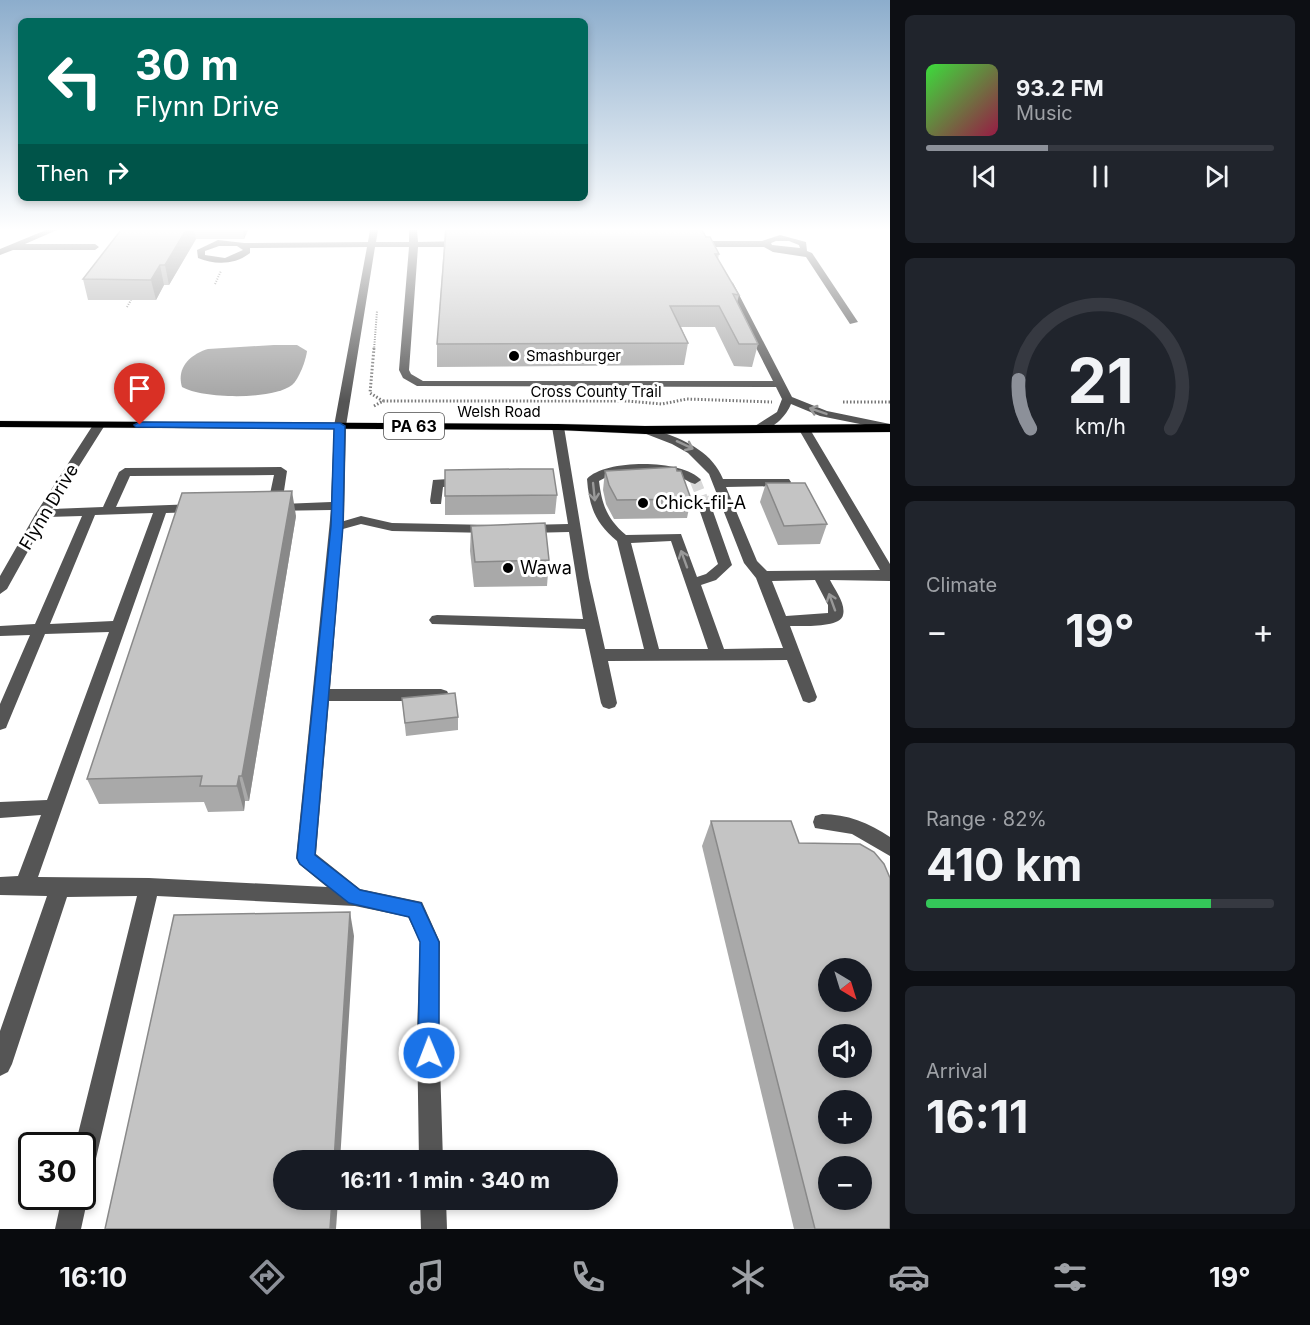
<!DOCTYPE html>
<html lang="en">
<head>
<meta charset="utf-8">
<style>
	:root { --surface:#171b24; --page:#20242c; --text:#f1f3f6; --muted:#9ea1a6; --line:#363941; --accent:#8c9099 }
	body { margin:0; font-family:Inter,sans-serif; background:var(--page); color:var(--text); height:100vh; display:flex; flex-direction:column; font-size:22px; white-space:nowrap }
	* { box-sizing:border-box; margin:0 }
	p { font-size:20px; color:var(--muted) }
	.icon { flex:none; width:33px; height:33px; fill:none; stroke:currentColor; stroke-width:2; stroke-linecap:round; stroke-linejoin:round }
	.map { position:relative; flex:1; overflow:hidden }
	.panel { display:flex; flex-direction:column; gap:15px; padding:15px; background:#0d0f14; width:420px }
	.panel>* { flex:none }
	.guide { position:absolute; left:18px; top:18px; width:570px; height:183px; border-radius:9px; box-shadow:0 3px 9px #0003; background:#00695c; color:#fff; overflow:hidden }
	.needle { width:39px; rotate:142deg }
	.controls { position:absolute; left:818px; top:958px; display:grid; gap:12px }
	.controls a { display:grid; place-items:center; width:54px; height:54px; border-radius:50%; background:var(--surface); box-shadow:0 3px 9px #0003; font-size:30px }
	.speed { position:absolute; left:18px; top:1132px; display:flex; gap:12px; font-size:30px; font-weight:700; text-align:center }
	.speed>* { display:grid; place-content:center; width:78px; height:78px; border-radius:50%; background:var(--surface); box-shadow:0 3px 9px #0003; line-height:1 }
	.speed .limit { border:3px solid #111; border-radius:9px; background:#fff; color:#111 }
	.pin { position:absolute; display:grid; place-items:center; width:51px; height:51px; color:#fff; margin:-62px -26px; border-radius:50% 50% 50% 0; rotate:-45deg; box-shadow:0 0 6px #0007 }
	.pin .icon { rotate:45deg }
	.me { position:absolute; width:66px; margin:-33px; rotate:359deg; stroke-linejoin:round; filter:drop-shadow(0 0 4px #0008) }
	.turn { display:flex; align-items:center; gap:21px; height:126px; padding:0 18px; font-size:27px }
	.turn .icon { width:78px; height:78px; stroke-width:2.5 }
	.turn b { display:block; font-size:42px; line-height:51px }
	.then { display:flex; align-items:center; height:57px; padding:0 18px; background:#0003; gap:12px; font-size:22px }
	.big { font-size:45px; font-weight:700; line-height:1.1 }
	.panel .widget { flex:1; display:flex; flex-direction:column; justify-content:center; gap:9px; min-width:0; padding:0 21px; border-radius:9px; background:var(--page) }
	.panel .dial { align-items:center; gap:0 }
	.dial svg { height:156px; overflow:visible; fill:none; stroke:var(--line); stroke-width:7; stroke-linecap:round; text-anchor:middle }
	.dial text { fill:var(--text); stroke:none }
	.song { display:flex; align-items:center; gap:18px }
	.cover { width:72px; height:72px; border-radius:9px; background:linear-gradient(135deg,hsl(120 70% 55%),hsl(340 70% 35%)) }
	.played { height:6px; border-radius:3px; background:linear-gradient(90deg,var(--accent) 35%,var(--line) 35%) }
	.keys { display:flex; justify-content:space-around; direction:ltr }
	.heat { display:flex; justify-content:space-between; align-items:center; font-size:33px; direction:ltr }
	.charge { height:9px; border-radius:4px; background:linear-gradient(90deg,#34c759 82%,var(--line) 0) }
	.trip { position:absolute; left:273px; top:1150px; width:345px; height:60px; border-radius:30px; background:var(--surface); box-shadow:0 3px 9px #0003; font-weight:700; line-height:60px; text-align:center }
	.tab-bar { display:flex; height:96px; justify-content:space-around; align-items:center; background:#090b0e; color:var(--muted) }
	.tab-bar .icon { width:42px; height:42px }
	.tab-bar .on { color:var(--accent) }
	.tab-bar b { font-size:27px; color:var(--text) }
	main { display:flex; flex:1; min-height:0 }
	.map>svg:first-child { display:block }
	.water { fill:#a3a3a3 }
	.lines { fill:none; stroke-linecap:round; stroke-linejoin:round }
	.minor-tunnel-far1 { stroke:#d9d9d9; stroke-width:11; stroke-dasharray:11 6; stroke-linecap:butt }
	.minor-tunnel { stroke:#d9d9d9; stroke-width:14; stroke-dasharray:14 8; stroke-linecap:butt }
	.major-casing { stroke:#dbdbdb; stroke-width:1 }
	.path-far1 { stroke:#777; stroke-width:2; stroke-dasharray:1 1.5; stroke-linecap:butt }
	.path { stroke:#777; stroke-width:3; stroke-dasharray:1.5 2; stroke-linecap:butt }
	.minor { fill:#555; fill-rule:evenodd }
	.major { fill:#000; fill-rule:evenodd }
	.wall { fill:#a9a9a9 }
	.shaded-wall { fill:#898989 }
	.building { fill:#c4c4c4; stroke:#898989; stroke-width:1.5; fill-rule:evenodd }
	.oneway { stroke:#999 }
	.route { fill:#1a73e8; stroke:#114b97; stroke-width:1.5 }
	.poi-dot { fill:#000; stroke:#fff; stroke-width:2 }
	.labels { text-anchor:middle; stroke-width:6; stroke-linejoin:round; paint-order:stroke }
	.far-poi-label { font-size:15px; fill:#000; stroke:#fff; text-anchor:start }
	.far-street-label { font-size:15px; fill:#000; stroke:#fff }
	.shield { fill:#fff; stroke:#4c4c4c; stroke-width:1.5 }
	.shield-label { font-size:16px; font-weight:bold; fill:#000 }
	.poi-label { font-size:18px; fill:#000; stroke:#fff; text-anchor:start }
	.street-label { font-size:18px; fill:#000; stroke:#fff }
</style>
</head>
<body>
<main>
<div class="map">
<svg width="890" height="1229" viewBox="0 0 890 1229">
	<rect width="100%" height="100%" fill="#fff"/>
	<path class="water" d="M274,345H297L307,351C306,360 299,379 292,385C273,400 203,399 182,387C176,367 191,354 208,349Z"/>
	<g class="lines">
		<polyline class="minor-tunnel-far1" points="695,480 703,500"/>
		<polyline class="minor-tunnel" points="702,498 704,503"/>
		<defs>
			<polygon id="major" points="0,421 558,424 645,426 890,424 890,432 645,434 558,430 0,427"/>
		</defs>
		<use href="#major" class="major-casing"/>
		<g class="path-far1">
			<polyline points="215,284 221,271"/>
			<polyline points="127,307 131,300"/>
			<polyline points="374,350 377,311"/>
		</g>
		<g class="path">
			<polyline points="374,348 370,393 383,401"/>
			<polyline points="843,402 890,402"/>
			<polyline points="374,406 383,401 627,401 662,404 687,399 772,402"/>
		</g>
		<g class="minor">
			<polygon points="46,230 57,230 25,244 95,244 99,247 95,250 13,250 0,255 0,249"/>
			<path d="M370,230H378L376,242H409V230H417L418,242L466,241L470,244L466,247H418L409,370L411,374L423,381H773L723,283L728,280L733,283L792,397L827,411L890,424V430L820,416L791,404C786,417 770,433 755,430V426L777,412L782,399L776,387L417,386L403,378L399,370L409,247H375L346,426L344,521L361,516L392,523L491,525L498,529L491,533L392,531L361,524L343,529L330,689H441L447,691L449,695L447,699L441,701H329L316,854L360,889L422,902L440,942L439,1032L443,1161H419L417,1032L420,942L408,917L355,906L157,896L94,1167L91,1176L82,1179V1146H75L137,896L67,897L12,1064L8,1072L0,1076V1031L47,896L0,895V877L18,876L41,815L0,818V802L47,800L109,632L45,634L8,723L6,728L0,730V704L30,635L0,636V626L35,624L82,516L47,517L7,589L0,594V576L36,513L93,425L99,422L105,425L52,509L103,507L119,472L125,468L281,467L287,471L282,504L331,502L334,426L367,247L250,248V253C235,265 215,265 198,258L197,250L218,240L244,243L368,242ZM219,246H237L243,250L225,258L205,255V251ZM274,475L267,508L269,511L331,510L296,858L299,864L327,887L149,878L38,877L166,513L196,512L203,508L196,504L116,507L130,476ZM153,513L113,621L50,624L95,515Z"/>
			<path d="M694,230H702L709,241H762L780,235L806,242L807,251L812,253L858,322L850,324L806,257L773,252L764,247H706L703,246ZM776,241H789L799,245L800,248L772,245L771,243Z"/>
			<path d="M558,424L564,427L589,578L605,649H644L617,541C595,523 589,506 587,479C605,459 683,459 701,480L695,484C687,482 682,476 674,475C651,470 620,469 599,481C602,505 607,519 626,535L681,534L697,577L706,574L718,564L697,503L704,499L709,500L732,565L716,580L701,585L724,649L783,648L756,578L744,563L709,474L688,453L672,444L641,432V428C649,426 656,430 664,433C688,441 713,454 723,479H789L791,482L789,485L785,486L726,487L757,561L767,571L880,570L798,428L800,426H808L890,564V581L830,580C835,590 846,604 843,615C841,628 800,626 790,626L817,697L815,701L809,703L803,701L787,660L608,661L617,703L615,707L609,709L603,707L601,703L585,629L432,624L429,620L432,616L437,615L583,619L569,532L527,533L520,529L527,525L568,524L552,427ZM671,541L708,649H659L631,543ZM815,580L828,605V613L786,616L772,581Z"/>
			<polygon points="464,478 470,482 468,485 443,487 441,504 431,504 430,501 433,480"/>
			<path d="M822,814C847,814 869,823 890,837V856L852,834L815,828L813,822L815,816Z"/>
			<polygon points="82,1187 88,1197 81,1229 55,1229 62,1197 82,1197"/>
			<polygon points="420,1200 446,1200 447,1229 421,1229"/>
		</g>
		<use href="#major" class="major"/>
	</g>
	<g class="wall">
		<polygon points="121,230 248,230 244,239 196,239 169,285 164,285 156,300 88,300 83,279"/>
		<polygon points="445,230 702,230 706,237 719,254 718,259 739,295 737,303 758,344 752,367 734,366 715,327 681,327 688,343 684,365 437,367 437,344"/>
		<polygon points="445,470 557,495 555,514 445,515"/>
		<polygon points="605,471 677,471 691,499 687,518 614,519 606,504 603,490"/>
		<polygon points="766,483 827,524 820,544 778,545 760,502"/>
		<polygon points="296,516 249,801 245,801 244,811 208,812 204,802 99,804 87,779"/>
		<polygon points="471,526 549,560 547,586 474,587 470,551"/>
		<polygon points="402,698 458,717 458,730 406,736"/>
		<polygon points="711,821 890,1229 794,1229 702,846"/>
	</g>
	<g class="shaded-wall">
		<polygon points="186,230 194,230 196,239 169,285 165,265"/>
		<polygon points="243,230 248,230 244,239"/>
		<polygon points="160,265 164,285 156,300 151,280"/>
		<polygon points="292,491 296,516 249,801 242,776"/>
		<polygon points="239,776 245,801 244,811 237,786"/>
		<polygon points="350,912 354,936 340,1161 334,1161"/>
		<polygon points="332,1200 338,1200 336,1229 330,1229"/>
	</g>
	<g class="building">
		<polygon points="121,230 186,230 165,265 160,265 151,280 83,279"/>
		<polygon points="446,230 702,230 706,237 710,237 719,254 715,254 739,295 733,294 758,344 739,344 719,306 670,306 688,343 437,344"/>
		<polygon points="676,467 677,471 681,471 691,499 617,500 609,485 605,471"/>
		<polygon points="519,469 553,469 557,495 445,496 445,470"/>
		<polygon points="766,483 805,483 827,524 784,526"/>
		<polygon points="292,491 242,776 239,776 237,786 200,786 202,776 87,779 182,493"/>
		<polygon points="545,523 549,560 475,562 471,526"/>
		<polygon points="455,693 458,717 405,723 402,698"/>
		<path d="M711,821H791L799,843L860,844L874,852L884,864L890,878V1229H815ZM828,969H861V1002H828ZM828,1035H861V1068H828ZM828,1101H861V1134H828ZM828,1167H861V1200H828Z"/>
		<polygon points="350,912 334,1161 284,1161 284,1200 332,1200 330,1229 105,1229 174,915"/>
	</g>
	<defs><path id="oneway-shaft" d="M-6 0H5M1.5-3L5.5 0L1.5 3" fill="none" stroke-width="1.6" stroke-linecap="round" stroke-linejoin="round" transform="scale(1.5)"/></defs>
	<g class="oneway">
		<use href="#oneway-shaft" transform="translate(818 411) rotate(-161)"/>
		<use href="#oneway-shaft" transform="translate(685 445) rotate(25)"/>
		<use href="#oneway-shaft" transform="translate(594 492) rotate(84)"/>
		<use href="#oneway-shaft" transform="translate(684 559) rotate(-110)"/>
		<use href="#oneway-shaft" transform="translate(832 602) rotate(-110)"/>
	</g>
	<linearGradient id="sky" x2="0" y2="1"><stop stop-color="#8cadcc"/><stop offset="0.57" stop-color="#fff"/><stop offset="1" stop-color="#fff" stop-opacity="0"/></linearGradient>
	<rect width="890" height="402" fill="url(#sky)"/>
	<polygon class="route" points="140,422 340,423 345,426 343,526 315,855 360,890 421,903 439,942 439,1053 436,1061 429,1064 422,1061 418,1053 420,942 409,917 349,903 300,864 297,858 331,526 334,429 136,427 134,425"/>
	<g class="poi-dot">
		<circle cx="514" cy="356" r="6"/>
		<circle cx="643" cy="503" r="6"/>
		<circle cx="508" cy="568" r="6"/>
	</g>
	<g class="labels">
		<g class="far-poi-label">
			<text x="526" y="361">Smashburger</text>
		</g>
		<g class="far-street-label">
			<text x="596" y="397">Cross County Trail</text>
			<text x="499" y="417">Welsh Road</text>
		</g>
		<rect class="shield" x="384" y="413" width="60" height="26" rx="4.5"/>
		<g class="shield-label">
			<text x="414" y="432">PA 63</text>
		</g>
		<g class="poi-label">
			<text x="655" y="509">Chick-fil-A</text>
			<text x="520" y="574">Wawa</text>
		</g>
		<g class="street-label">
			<text transform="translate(49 507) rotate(-59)" y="6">Flynn Drive</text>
		</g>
	</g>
</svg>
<div class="controls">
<a><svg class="needle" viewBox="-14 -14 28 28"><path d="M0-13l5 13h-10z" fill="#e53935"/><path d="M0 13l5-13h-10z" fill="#9ea1a6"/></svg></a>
<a><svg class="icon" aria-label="sound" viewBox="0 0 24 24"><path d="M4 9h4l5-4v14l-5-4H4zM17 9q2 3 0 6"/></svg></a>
<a>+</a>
<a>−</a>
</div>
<div class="speed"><div class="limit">30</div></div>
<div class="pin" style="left:140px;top:425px;background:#d93025"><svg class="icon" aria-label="arrive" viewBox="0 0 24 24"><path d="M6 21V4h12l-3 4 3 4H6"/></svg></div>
<svg class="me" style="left:429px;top:1053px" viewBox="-20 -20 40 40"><circle r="17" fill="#1a73e8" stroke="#fff" stroke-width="3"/><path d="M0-11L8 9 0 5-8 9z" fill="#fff"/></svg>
<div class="trip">16:11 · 1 min · 340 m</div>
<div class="guide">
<div class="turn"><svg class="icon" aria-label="left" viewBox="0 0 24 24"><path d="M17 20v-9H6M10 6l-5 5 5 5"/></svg><div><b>30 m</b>Flynn Drive</div></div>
<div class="then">Then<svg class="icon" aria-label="right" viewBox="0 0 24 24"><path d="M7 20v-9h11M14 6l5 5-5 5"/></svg></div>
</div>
</div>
<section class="panel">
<div class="widget">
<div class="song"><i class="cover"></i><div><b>93.2 FM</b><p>Music</p></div></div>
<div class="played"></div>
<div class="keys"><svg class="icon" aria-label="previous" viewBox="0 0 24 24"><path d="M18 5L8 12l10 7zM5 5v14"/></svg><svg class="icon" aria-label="pause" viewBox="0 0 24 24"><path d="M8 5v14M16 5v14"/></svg><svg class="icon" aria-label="next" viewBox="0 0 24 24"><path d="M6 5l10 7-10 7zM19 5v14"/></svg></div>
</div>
<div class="widget dial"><svg viewBox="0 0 100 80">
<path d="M14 69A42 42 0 1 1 86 69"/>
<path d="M14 69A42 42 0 0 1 8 44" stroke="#8c9099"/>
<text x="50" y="56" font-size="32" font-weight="700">21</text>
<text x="50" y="72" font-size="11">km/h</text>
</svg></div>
<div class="widget"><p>Climate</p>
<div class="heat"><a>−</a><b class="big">19°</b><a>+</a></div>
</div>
<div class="widget"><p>Range · 82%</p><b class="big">410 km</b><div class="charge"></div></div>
<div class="widget"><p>Arrival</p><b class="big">16:11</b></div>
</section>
</main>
<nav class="tab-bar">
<b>16:10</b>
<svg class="icon on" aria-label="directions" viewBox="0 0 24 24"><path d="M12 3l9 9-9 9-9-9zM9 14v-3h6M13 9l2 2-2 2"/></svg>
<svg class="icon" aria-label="music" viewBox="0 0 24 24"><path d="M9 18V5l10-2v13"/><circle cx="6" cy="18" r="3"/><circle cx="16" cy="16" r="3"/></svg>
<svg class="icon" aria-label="phone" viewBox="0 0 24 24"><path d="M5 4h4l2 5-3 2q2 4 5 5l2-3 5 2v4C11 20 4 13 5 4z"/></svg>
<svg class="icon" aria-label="climate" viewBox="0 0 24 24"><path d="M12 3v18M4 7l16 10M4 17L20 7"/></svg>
<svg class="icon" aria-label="car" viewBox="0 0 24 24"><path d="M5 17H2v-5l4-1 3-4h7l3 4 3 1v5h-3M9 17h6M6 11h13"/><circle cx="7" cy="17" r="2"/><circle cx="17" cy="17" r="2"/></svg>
<svg class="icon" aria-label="filters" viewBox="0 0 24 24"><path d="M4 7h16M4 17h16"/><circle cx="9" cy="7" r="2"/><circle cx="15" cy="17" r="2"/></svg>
<b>19°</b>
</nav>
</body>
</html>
